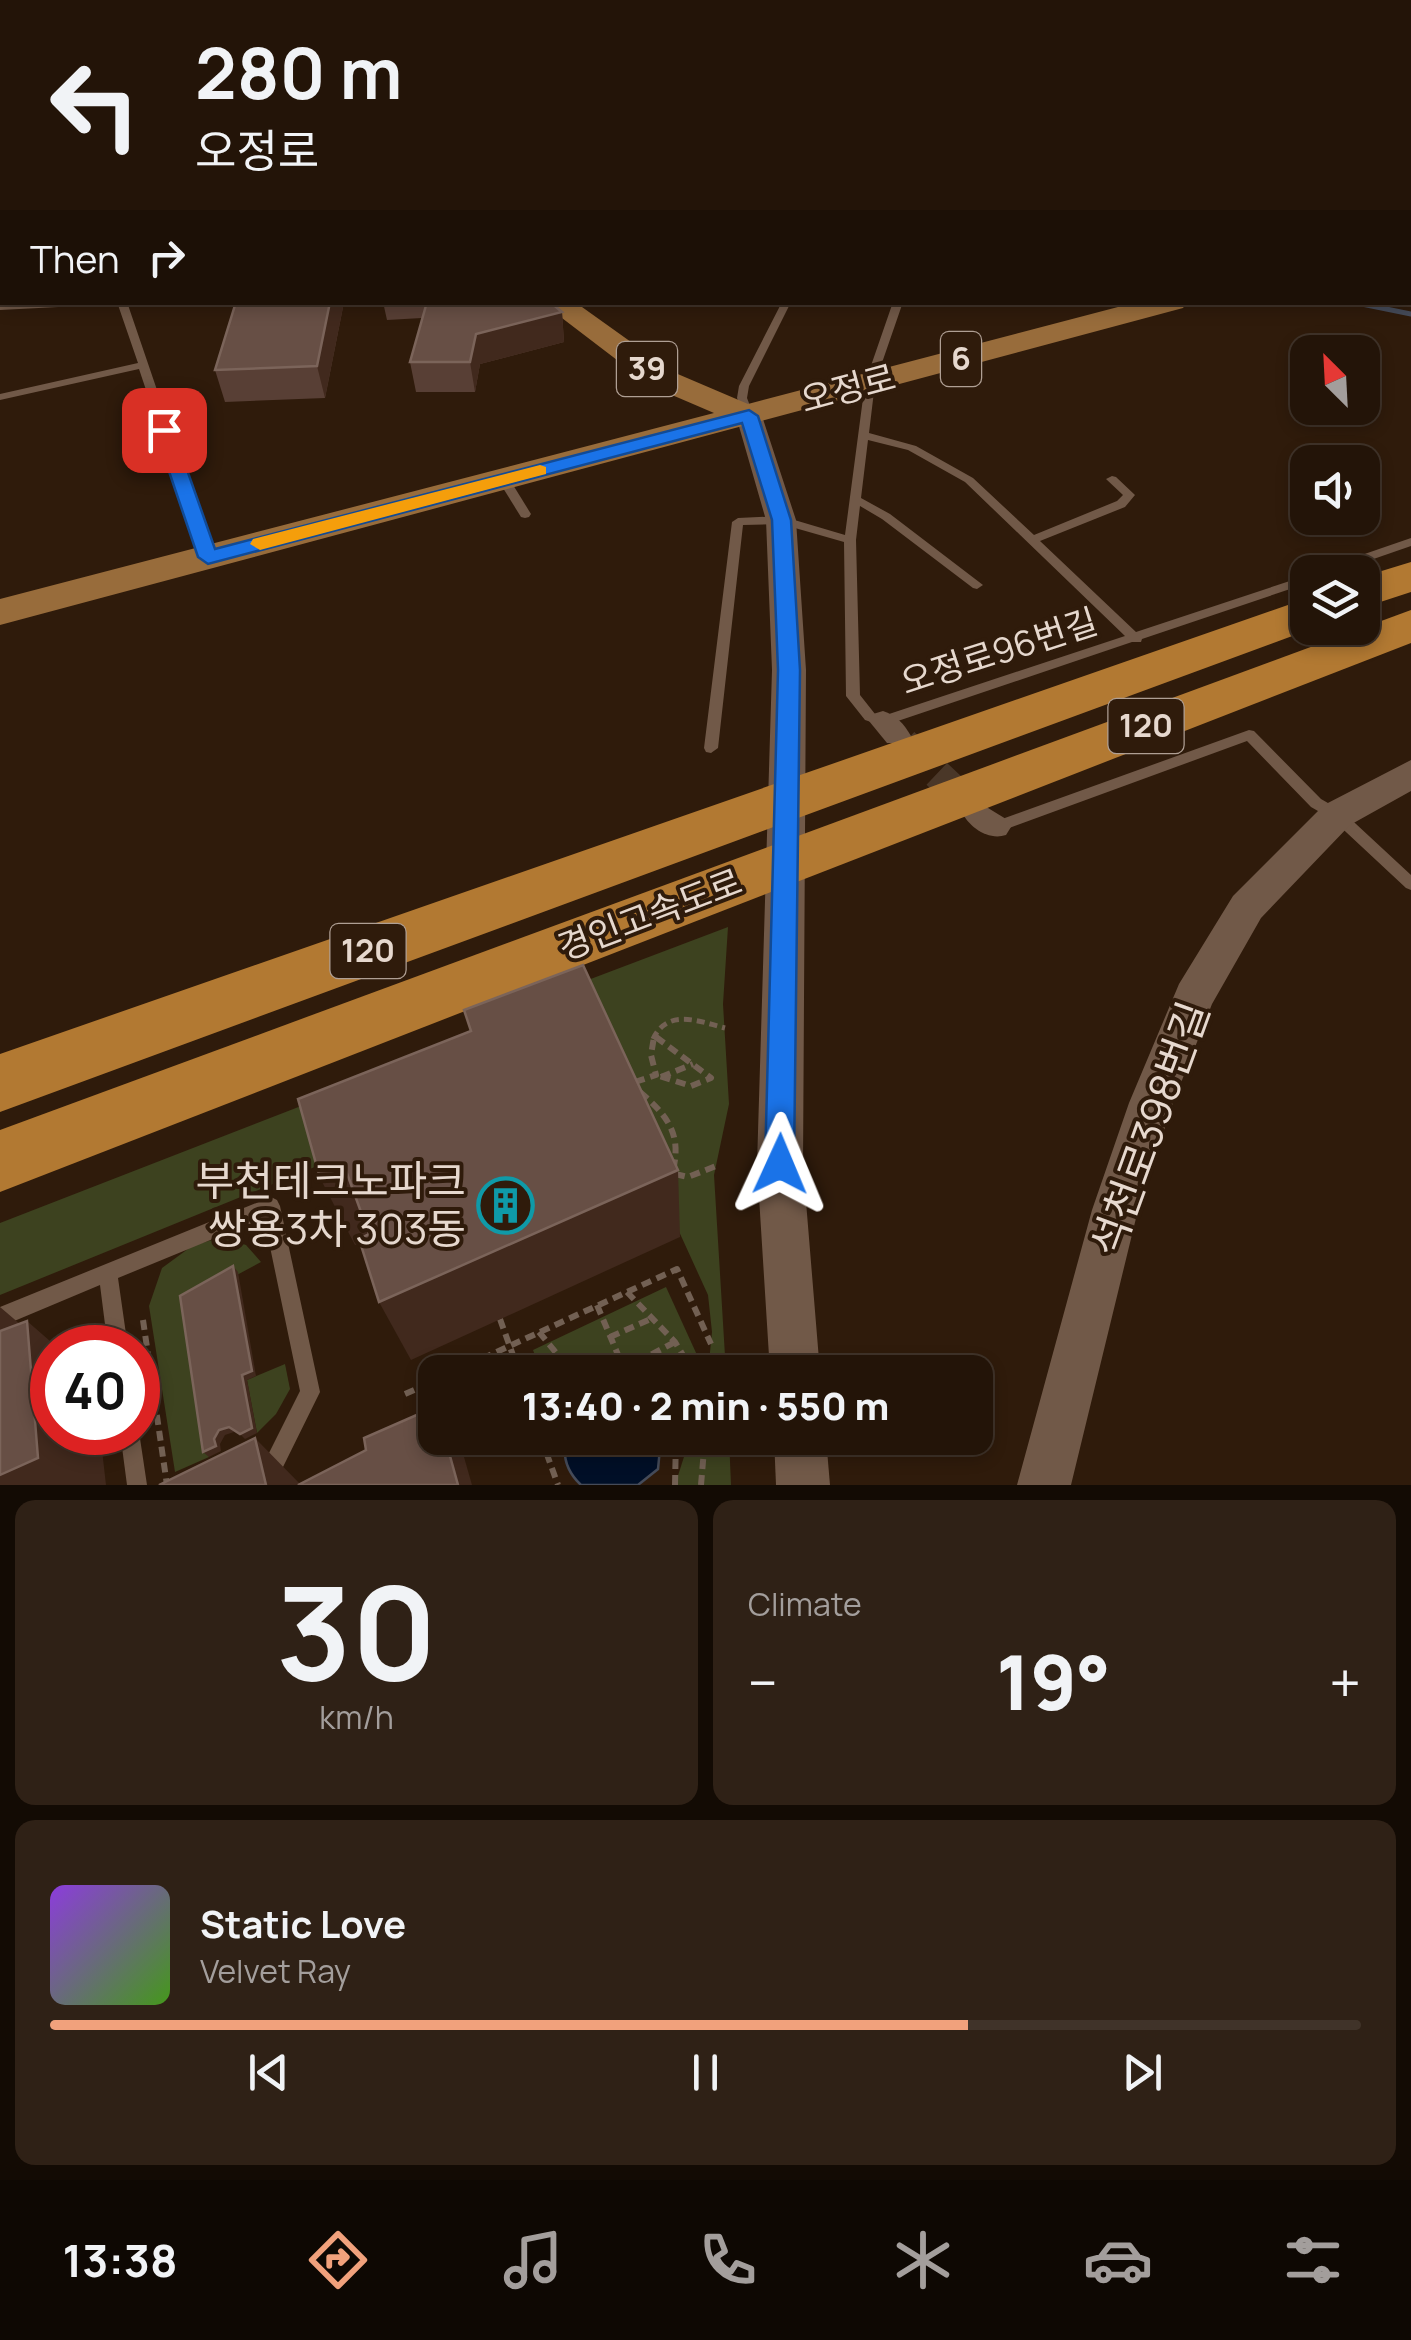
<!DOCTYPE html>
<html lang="en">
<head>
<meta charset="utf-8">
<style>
	:root { --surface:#231408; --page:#2f2116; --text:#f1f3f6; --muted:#a39e9c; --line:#403329; --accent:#f1a17c }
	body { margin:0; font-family:Manrope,"Noto Sans KR",sans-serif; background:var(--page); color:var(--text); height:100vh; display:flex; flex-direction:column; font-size:38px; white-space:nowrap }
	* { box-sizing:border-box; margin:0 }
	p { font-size:32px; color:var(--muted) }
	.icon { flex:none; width:55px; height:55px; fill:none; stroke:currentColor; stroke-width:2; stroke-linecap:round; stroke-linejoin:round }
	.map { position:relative; height:1485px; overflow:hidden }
	.drawer { display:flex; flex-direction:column; gap:15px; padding:15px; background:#130b04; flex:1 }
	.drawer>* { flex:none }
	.hud { position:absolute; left:0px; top:0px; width:1412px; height:305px; box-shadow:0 5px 15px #0003,0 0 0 2px var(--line); background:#231408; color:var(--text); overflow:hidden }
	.needle { width:65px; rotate:336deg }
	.buttons { position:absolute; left:1290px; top:335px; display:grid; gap:20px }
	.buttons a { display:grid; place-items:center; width:90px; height:90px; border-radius:20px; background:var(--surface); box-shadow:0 5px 15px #0003,0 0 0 2px var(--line); font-size:50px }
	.speed { position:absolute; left:30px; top:1325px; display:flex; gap:20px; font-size:50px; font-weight:700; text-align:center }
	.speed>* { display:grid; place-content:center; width:130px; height:130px; border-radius:50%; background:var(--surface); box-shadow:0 5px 15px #0003,0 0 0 2px var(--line); line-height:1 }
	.speed .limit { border:15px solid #d22; background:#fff; color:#111 }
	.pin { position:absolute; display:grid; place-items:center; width:85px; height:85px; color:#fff; margin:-42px; border-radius:20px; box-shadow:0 5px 15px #0006 }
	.me { position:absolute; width:110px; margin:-55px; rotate:1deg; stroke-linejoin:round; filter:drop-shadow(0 0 8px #0008) }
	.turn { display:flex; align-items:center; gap:35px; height:210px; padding:0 30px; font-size:45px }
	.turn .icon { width:130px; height:130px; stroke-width:2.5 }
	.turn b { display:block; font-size:70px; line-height:85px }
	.then { display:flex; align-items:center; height:95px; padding:0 30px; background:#0003; gap:20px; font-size:38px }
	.big { font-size:75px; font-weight:800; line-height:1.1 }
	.drawer .card { flex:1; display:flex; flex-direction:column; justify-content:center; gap:15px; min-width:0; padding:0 35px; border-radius:20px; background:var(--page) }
	.drawer .dial { align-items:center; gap:0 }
	.dial b { font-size:130px; line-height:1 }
	.song { display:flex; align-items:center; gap:30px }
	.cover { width:120px; height:120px; border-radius:15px; background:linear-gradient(135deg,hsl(270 70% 55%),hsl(100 70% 35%)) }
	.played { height:10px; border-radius:5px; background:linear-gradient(90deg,var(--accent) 70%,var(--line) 70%) }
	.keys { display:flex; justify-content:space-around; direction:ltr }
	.heat { display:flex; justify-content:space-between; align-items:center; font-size:55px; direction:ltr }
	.drawer .tiles { flex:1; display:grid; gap:15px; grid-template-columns:1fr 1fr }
	.card:last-child { grid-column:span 2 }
	.trip { position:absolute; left:418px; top:1355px; width:575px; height:100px; border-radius:20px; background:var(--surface); box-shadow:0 5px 15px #0003,0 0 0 2px var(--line); font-weight:800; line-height:100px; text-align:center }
	.tabs { display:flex; height:160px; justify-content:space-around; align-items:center; background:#0e0803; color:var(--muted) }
	.tabs .icon { width:70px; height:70px }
	.tabs .current { color:var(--accent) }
	.tabs b { font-size:45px; color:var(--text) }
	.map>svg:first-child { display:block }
	.green { fill:#3d421f }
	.water { fill:#000f27; stroke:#454b59; stroke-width:2.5 }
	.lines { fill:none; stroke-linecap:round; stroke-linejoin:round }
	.stream-far1 { stroke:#454b59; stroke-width:4 }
	.stream { stroke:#454b59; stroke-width:5 }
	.minor-tunnel { stroke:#4a3728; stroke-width:30; stroke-dasharray:30 15; stroke-linecap:butt }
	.path-far1 { stroke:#726053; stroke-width:5; stroke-dasharray:8 5; stroke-linecap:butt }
	.path { stroke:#726053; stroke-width:6; stroke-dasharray:10 6; stroke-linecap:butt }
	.service { fill:#715948; fill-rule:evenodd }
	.minor { fill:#715948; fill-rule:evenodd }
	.tertiary { fill:#715948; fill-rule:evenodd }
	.primary { fill:#986c3b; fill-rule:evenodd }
	.motorway { fill:#b27932; fill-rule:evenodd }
	.wall { fill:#583f35 }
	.shaded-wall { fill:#41291d }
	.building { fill:#674f45; stroke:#7b645a; stroke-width:2.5 }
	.route { fill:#1a73e8; stroke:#114b97; stroke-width:2.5 }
	.slow { fill:#f59e0b }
	.labels { text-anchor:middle; stroke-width:8; stroke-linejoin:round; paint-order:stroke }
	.shield { fill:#2f1b0b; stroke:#af9f94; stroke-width:2.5 }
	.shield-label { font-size:32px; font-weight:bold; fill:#e6d8ce }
	.street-label { font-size:35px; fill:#e6d8ce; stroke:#2f1b0b }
	.near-street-label { font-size:42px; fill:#e6d8ce; stroke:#2f1b0b }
	.near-poi-label { font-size:42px; fill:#e6d8ce; stroke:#2f1b0b; text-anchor:end }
</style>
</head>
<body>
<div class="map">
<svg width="1411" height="1485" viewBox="0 0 1411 1485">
	<rect width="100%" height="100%" fill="#2f1b0b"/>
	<g class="green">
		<polygon points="728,927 723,1004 729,1104 714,1175 726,1372 708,1372 712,1332 708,1295 593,1043 322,1164 0,1295 0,1223 551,1009 588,980"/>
		<polygon points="222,1237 246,1245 261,1262 185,1303 209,1457 175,1472 149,1306 162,1268 192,1246"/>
		<polygon points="666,1287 697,1355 664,1372 541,1372 533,1350"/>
		<polygon points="285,1364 290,1389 276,1414 257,1433 247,1380"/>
		<polygon points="690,1438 729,1438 731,1485 675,1485"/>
	</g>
	<path class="water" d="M566,1438H661L658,1469L638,1485H581C567,1472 562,1456 566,1438Z"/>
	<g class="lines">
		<g class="stream-far1">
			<polyline points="916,0 949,2"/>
			<polyline points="298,2 306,0"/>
		</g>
		<polyline class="stream" points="1352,302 1411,314"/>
		<polyline class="minor-tunnel" points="904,743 971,806"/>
		<g class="path-far1">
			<polyline points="655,1036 659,1039"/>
			<path d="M653,1039C668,1008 698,1021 725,1028"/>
		</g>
		<g class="path">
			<polyline points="656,1037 711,1078 691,1086 656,1075"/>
			<polyline points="661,1077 693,1064"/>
			<polyline points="635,1082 656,1075 651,1055 654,1037"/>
			<path d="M640,1092C667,1115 682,1134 673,1170"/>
			<polyline points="675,1174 688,1177 716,1166"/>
			<polyline points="627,1292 675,1342 693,1372"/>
			<polyline points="597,1305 624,1369 630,1372"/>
			<polyline points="500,1319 519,1372"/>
			<polyline points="143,1320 167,1485"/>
			<polyline points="539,1332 572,1372"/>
			<polyline points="610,1337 653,1318"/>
			<polyline points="453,1372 677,1269 711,1344"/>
			<polyline points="545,1372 585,1362 624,1369 675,1342"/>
			<polyline points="405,1394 435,1381"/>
			<polyline points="541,1438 558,1485"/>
			<polyline points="675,1485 676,1438"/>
			<polyline points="701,1485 705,1438"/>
		</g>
		<g class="service">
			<polygon points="803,0 835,0 838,2 814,2"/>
			<rect x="1410" y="37" width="1" height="5"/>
			<rect x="1410" y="111" width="1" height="4"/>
			<rect x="1410" y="142" width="1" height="4"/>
			<polygon points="32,302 101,302 97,305 0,310 0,304"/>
			<polygon points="117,302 127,302 214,557 212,560 204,560 202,557 139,369 0,400 0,394 138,363"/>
			<polygon points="782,302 791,302 749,386 747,398 754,416 749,419 745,418 737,398 739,386"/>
			<path d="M893,302H903L875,383L869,433L916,446L973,478L1034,535L1117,501L1123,495L1106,479L1112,476L1116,477L1135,495L1125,507L1040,541L1136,632L1308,575V583L1142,639L1141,642H1132L883,726L865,720L846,696L844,542L781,524L743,525L718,748L711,753L706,752L704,748L732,522L738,518L781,516L845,535L865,383ZM868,440L908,450L965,482L1125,636L883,716L875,714L860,695L856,540L860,506L882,519L973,588L977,589L983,585L890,514L861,498Z"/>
			<polygon points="504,477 510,480 531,514 529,517 525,518 521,517 498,480"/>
			<polygon points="1411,538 1411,546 1336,572 1319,572 1321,569"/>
			<polygon points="1249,730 1254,731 1321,799 1342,811 1411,875 1411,890 1406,888 1332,819 1311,807 1247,741 1001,831 991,831 989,827 991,823"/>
			<polygon points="271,1197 277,1200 280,1206 320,1392 282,1469 265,1485 239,1485 242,1478 268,1455 300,1391 264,1218 118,1278 128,1348 108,1348 100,1285 0,1327 0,1307"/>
			<polygon points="138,1425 147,1485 127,1485 120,1432 138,1432"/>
		</g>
		<g class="minor">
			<polygon points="1071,0 1112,0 1114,2 1073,2"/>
			<polygon points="1199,0 1213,0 1213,2 1200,2"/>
			<rect x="0" y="75" width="2" height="8"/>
			<path d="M883,711C896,715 904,724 911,736L907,743H887L869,721L873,714Z"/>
			<path d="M975,800L1006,819L1011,827L1006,835C988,841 969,827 961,811L965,803Z"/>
		</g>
		<g class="tertiary">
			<polygon points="749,408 762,416 796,520 806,670 803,1165 820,1372 770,1372 757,1165 772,670 766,520 736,416"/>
			<polygon points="1411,760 1411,791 1350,825 1261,918 1212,1004 1173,1103 1138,1210 1071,1485 1017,1485 1092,1210 1129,1103 1179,984 1233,896 1324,805"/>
			<polygon points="774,1438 826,1438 830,1485 776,1485"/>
		</g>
		<g class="primary">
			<polygon points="14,0 39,0 40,2 16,2"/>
			<rect x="1410" y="231" width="1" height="16"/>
			<polygon points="541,302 575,302 673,372 748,404 1137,302 1187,302 1183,308 0,625 0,599 714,413 651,386"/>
		</g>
		<g class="motorway">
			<polygon points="1411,562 1411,592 1362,608 1362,577"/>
			<polygon points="1308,598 1308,628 1314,628 0,1112 0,1054"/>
			<polygon points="1411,610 1411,643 0,1192 0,1130"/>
		</g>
	</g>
	<g class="wall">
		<polygon points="236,302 344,302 325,398 225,402 215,370"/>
		<polygon points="383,302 550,302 562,312 564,342 480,364 475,392 416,392 410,362 422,318 387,320"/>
	</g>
	<g class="shaded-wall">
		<polygon points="665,0 684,0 682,2 663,2"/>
		<polygon points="0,104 2,110 2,136 0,143"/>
		<polygon points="330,302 344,302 325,398 317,366"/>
		<polygon points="562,312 564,342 480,364 475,392 470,362 476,334"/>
		<polygon points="345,1168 378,1235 355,1245 320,1178"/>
		<polygon points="678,1170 680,1237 411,1360 379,1302"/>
		<polygon points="233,1266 238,1272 256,1376 247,1380 257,1433 245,1439 240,1434 242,1375"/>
		<polygon points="0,1307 27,1330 27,1321 58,1348 52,1348 52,1432 100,1432 106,1485 0,1485"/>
		<polygon points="229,1427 234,1432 225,1435 220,1444 221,1451 209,1457 203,1452 219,1430"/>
		<polygon points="255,1438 301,1485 266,1485"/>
		<polygon points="445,1438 453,1438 464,1457 472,1485 458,1485"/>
	</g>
	<g class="building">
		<polygon points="504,0 534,0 535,2 506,2"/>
		<polygon points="587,0 665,0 663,2 654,1 653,2 585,2"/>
		<polygon points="236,302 330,302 317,366 215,370"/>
		<polygon points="427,302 550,302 562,312 476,334 470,362 410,362"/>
		<polygon points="583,965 678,1170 379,1302 359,1239 369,1234 345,1168 320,1178 298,1099 471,1031 464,1010"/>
		<polygon points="233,1266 252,1371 242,1375 252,1428 240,1434 229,1427 219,1430 214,1439 216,1446 203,1452 180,1296"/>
		<polygon points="27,1321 38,1458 0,1475 0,1331"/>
		<polygon points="435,1407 435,1438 445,1438 458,1485 298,1485 366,1450 364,1438"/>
		<polygon points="255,1438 266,1485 159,1485"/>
	</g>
	<polygon class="route" points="749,410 758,416 791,520 800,670 794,1164 790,1175 780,1179 769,1175 765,1164 778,670 772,520 742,423 208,564 198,557 155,430 164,424 173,430 215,549"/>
	<polygon class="slow" points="540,465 546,467 546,474 260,550 250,544 253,539"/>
	<defs>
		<symbol id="building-ring" viewBox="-11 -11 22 22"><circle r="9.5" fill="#2f1b0b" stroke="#0f9aa8" stroke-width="1.5"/><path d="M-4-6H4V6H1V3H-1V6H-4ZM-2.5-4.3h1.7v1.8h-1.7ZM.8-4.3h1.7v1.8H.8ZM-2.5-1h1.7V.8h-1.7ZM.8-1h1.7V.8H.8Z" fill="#0f9aa8"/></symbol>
	</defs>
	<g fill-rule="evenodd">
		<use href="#building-ring" x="474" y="1174" width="63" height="63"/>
	</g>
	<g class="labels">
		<g class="shield">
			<rect x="941" y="332" width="40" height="54" rx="8"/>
			<rect x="617" y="342" width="60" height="54" rx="8"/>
			<rect x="1108.5" y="699" width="75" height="54" rx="8"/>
			<rect x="330.5" y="924" width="75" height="54" rx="8"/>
		</g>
		<g class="shield-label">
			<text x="961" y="370">6</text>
			<text x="647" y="380">39</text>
			<text x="1146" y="737">120</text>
			<text x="368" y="962">120</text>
		</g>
		<g class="street-label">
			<text transform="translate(848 389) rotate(-15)" y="12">오정로</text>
			<text transform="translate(999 652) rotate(-18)" y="12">오정로96번길</text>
			<text transform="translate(650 915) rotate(-21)" y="12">경인고속도로</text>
		</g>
		<g class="near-street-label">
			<text transform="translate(1150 1129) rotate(-70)" y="15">석천로398번길</text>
		</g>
		<g class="near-poi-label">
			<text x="466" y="1196">부천테크노파크<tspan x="466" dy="48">쌍용3차 303동</tspan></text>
		</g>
	</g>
</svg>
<div class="buttons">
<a><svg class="needle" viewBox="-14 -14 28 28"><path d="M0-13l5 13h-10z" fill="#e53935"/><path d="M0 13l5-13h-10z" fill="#a39e9c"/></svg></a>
<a><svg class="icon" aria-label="sound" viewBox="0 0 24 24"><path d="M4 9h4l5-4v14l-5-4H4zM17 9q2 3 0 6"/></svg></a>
<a><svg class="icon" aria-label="layers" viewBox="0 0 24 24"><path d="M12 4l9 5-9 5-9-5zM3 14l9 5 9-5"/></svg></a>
</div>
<div class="speed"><div class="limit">40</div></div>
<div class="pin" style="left:164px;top:430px;background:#d93025"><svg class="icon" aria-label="arrive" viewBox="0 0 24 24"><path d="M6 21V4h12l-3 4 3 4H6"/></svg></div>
<svg class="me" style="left:780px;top:1164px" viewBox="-20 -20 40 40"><path d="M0-17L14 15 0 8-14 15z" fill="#1a73e8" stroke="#fff" stroke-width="4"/></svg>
<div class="trip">13:40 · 2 min · 550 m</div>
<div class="hud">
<div class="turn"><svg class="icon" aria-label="left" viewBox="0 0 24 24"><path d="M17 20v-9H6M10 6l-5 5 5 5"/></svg><div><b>280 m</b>오정로</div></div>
<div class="then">Then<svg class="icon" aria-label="right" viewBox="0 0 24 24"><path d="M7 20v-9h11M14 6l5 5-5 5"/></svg></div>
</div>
</div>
<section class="drawer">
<div class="tiles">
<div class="card dial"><b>30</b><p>km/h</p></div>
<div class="card"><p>Climate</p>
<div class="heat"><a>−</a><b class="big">19°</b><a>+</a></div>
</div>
<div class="card">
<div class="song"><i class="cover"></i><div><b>Static Love</b><p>Velvet Ray</p></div></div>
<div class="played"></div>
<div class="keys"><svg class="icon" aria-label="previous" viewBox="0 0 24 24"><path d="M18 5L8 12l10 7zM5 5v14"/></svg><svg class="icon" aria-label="pause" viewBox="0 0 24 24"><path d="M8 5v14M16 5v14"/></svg><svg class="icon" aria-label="next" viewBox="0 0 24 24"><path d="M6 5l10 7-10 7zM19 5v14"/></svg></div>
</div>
</div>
</section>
<nav class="tabs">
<b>13:38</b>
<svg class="icon current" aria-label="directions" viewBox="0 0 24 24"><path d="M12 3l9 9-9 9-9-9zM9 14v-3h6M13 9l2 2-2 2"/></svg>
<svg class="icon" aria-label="music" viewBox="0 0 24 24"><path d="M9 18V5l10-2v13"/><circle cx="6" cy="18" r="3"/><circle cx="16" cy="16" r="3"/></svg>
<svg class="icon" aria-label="phone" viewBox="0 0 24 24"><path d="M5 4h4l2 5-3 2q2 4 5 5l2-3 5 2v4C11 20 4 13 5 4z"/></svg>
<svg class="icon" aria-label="climate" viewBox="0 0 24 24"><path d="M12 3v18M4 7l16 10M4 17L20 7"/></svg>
<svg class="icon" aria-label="car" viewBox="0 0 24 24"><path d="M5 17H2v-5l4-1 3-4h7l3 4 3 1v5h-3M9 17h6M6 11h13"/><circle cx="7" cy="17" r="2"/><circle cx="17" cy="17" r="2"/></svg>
<svg class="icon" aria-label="filters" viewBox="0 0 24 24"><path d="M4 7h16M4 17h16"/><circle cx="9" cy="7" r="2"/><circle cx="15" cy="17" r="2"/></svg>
</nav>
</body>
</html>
